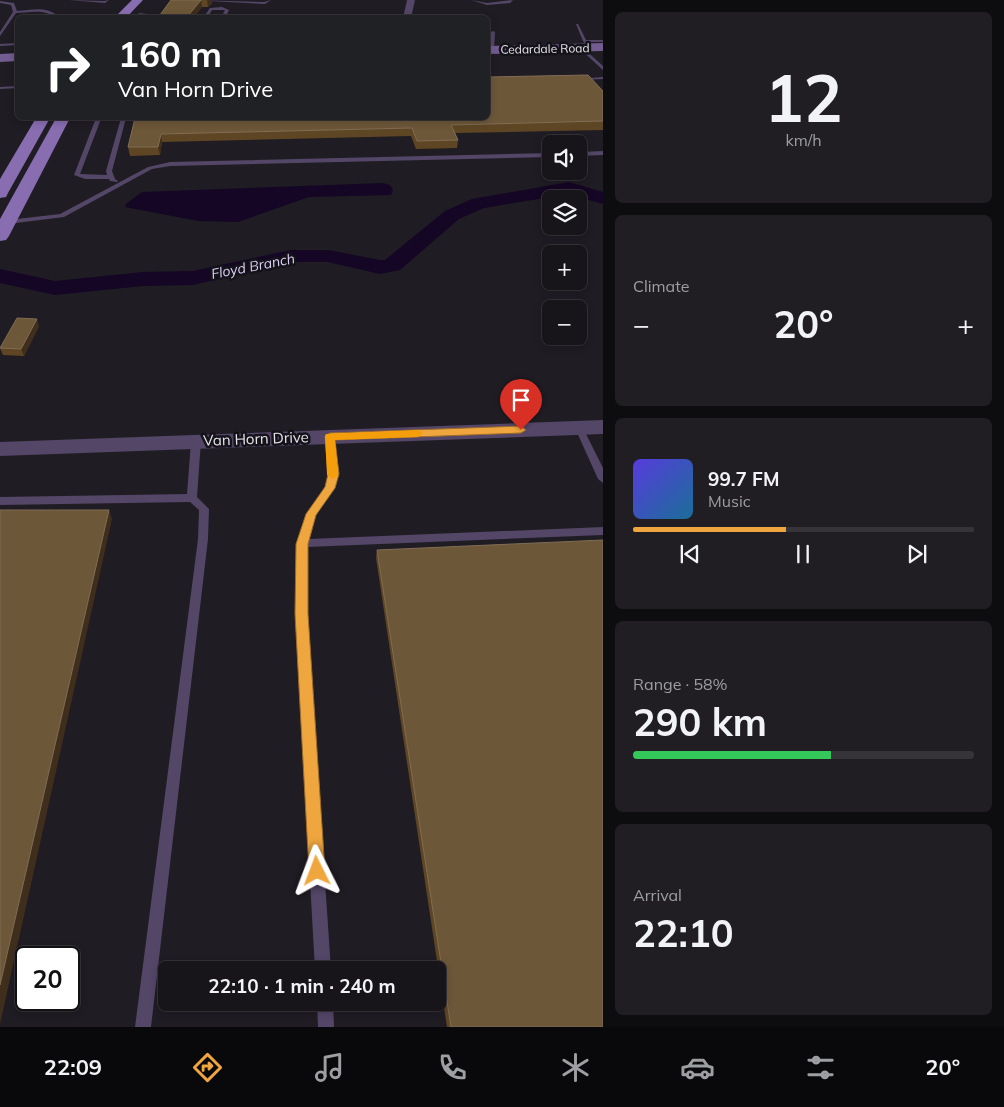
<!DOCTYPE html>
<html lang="en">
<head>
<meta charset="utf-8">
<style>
	:root { --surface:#17151a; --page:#201e23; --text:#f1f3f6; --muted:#9e9fa2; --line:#363439; --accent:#f0a63e }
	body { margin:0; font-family:Mulish,sans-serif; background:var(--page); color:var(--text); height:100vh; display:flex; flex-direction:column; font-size:19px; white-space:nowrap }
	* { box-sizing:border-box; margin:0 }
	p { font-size:16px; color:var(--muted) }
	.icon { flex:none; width:28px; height:28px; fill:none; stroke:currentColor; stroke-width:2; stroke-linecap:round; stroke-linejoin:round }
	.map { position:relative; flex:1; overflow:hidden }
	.details { display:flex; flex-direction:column; gap:12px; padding:12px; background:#0d0c0e; width:401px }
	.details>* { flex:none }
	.guide { position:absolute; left:15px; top:15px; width:475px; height:105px; border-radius:8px; box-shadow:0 2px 8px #0003,0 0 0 1px var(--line); background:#202124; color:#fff; overflow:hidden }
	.controls { position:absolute; left:542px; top:135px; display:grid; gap:10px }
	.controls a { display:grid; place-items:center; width:45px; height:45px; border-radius:8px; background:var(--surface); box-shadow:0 2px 8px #0003,0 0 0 1px var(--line); font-size:25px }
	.speed { position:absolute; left:15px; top:946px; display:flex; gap:10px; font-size:25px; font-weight:700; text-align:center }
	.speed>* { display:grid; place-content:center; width:65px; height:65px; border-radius:50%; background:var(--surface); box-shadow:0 2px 8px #0003,0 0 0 1px var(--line); line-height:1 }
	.speed .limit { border:2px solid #111; border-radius:8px; background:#fff; color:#111 }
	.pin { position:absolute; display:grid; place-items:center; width:42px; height:42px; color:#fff; margin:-51px -21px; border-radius:50% 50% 50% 0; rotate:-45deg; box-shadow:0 0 5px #0007 }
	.pin .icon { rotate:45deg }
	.me { position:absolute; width:55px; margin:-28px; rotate:357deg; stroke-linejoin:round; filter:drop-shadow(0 0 4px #0008) }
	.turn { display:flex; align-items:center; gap:18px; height:105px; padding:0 20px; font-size:22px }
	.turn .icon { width:65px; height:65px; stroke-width:2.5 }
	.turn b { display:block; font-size:35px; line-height:42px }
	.big { font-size:38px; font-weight:700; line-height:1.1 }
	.details .card { flex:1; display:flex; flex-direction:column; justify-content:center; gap:8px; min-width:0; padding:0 18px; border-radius:8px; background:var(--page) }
	.details .dial { align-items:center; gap:0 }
	.dial b { font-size:65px; line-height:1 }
	.song { display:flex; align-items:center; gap:15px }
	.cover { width:60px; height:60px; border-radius:8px; background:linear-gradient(135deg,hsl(250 70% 55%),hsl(200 70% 35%)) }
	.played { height:5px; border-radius:2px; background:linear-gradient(90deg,var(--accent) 45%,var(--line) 45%) }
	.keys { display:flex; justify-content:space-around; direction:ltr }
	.heat { display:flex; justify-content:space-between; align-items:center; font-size:28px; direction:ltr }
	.charge { height:8px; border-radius:4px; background:linear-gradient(90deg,#34c759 58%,var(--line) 0) }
	.trip { position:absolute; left:158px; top:961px; width:288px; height:50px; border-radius:8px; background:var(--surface); box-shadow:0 2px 8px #0003,0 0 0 1px var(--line); font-weight:700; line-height:50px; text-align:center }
	.tab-bar { display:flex; height:80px; justify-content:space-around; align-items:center; background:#09080a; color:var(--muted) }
	.tab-bar .icon { width:35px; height:35px }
	.tab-bar .on { color:var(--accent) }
	.tab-bar b { font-size:22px; color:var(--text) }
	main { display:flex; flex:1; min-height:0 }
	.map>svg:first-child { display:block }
	.water { fill:#150625 }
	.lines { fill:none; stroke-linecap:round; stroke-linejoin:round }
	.river { fill:#150625; fill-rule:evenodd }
	.lane { fill:#534667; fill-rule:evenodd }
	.street { fill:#534667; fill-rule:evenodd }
	.secondary { fill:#725c90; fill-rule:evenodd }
	.primary { fill:#896db1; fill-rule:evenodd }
	.wall { fill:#5e4624 }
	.shaded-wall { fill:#3f2e1b }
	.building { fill:#6d5739; stroke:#806d54 }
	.route { fill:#f0a63e; stroke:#9c6c28 }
	.slow { fill:#f59e0b }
	.labels { text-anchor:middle; stroke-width:5; stroke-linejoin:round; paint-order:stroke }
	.far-street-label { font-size:12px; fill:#e5e3e8; stroke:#15131a }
	.far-water-label { font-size:14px; font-style:italic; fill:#ddcef5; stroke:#15131a }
	.street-label { font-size:15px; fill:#e5e3e8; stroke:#15131a }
</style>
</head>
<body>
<main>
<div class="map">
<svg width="603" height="1027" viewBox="0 0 603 1027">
	<rect width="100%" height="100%" fill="#1f1c23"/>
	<polygon class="water" points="383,183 390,185 393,190 391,195 309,197 238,222 198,221 125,207 126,204 142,192"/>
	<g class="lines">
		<polygon class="river" points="569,182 603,192 603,204 568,194 484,208 459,219 400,270 380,274 328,262 291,262 193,285 143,286 55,295 0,283 0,269 55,281 143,272 193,271 291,250 328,250 380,260 385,260 445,211 472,199"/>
		<g class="lane">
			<polygon points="68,0 104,1 109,0 105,3"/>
			<polygon points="191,0 264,2 271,0 265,4"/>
			<polygon points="471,0 487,3 513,0 510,3 487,5"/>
			<path d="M0,1L14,3L17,11C31,10 46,6 58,16L53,18C47,8 27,13 16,13L0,36V32L13,12L11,5L0,3Z"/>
			<polygon points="222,7 229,10 225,18 221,18 225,10 212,10 207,18 203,18 210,8"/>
			<polygon points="139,13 156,15 158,16 153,18 138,15"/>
			<polygon points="358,15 407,16 409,17 344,18"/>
			<polygon points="576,24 578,24 586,40 603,40 603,42 588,42 592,48 588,49 583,41"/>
			<polygon points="493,31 495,32 494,50 492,51 490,50 491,32"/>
			<polygon points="18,43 18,45 0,46 0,44"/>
			<polygon points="582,47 603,66 603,70 580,49"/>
			<polygon points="603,77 603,79 579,80 577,79"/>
			<polygon points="18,86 18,88 0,89 0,87"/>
			<polygon points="96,118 101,119 80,174 107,175 106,171 121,118 126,118 112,171 115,179 118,181 117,182 110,181 109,179 85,179 74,175"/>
			<polygon points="603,151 603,155 579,156 579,152"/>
			<polygon points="551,153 551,157 170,166 152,169 64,217 8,224 5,222 8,220 60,214 148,167 170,162"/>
			<polygon points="579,425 583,428 603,468 603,483 598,479 575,428"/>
			<polygon points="330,433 335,436 338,474 335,488 316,515 309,539 603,527 603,535 307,547 307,615 331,970 315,970 295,615 297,543 306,514 325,487 328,474 325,436"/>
			<polygon points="196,438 201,441 197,497 209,509 208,539 151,1027 135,1027 198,539 199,510 190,502 0,505 0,497 187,494 191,441"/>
			<polygon points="317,1002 333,1002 334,1027 318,1027"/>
		</g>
		<g class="street">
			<polygon points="407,0 415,0 411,18 403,18"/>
			<polygon points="603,420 603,434 0,456 0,442"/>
		</g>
		<g class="secondary">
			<polygon points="603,43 603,51 488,54 488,46"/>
			<polygon points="18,53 18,61 0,62 0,54"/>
		</g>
		<g class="primary">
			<polygon points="132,0 143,0 126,18 114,18"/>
			<polygon points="36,118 50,118 8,193 6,197 0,198 0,179"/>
			<polygon points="56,118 70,118 9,236 6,240 0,241 0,219"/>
		</g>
	</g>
	<g class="wall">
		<polygon points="170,0 212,0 212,3 208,7 202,7 193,18 160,18 160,15 170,1"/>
		<polygon points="603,91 603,130 455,133 458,140 457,148 416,149 411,136 162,142 160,155 130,156 128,147 135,118"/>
		<polygon points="39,326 24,356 3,355 0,348"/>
		<polygon points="377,550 603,1027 447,1027 376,558"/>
	</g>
	<g class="shaded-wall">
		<polygon points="201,0 202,7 193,18 187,18 187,17"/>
		<polygon points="207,0 212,0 212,3 208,7"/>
		<polygon points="161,134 162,142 160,155 158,147"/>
		<polygon points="37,319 39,326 24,356 21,349"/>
		<polygon points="109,510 112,519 0,1024 0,985"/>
	</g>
	<g class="building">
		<polygon points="171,0 201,0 187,17 160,15"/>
		<polygon points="588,75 603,91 603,121 451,125 458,140 417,141 412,128 161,134 158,147 128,147 135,118 488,118 488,77"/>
		<polygon points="17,318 37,319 21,349 0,348"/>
		<polygon points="0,510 109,510 0,985"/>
		<polygon points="603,540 603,1027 451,1027 377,550"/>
	</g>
	<polygon class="route" points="521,426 526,430 521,433 335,440 339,474 335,488 316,515 308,544 308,614 325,871 323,877 317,879 311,877 309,871 295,614 296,544 306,514 325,487 328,474 325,436 330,433"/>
	<polygon class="slow" points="418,430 423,433 418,437 335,440 338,475 333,479 327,475 325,436 326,434"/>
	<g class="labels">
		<g class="far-street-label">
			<text transform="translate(545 49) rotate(-1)" y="4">Cedardale Road</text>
		</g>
		<g class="far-water-label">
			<text transform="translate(253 266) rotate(-11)" y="5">Floyd Branch</text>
		</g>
		<g class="street-label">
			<text transform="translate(256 439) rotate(-2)" y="5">Van Horn Drive</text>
		</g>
	</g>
</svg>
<div class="controls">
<a><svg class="icon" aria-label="sound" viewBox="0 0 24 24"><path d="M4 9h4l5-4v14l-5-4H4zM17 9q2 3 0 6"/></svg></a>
<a><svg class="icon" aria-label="layers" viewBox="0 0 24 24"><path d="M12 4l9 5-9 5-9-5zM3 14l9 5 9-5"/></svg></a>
<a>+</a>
<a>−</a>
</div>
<div class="speed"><div class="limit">20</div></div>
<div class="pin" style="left:521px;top:430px;background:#d93025"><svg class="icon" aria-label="arrive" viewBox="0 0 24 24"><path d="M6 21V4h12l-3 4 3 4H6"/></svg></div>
<svg class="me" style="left:317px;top:871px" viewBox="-20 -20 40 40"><path d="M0-17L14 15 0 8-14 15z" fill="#f0a63e" stroke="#fff" stroke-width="4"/></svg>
<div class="trip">22:10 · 1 min · 240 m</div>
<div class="guide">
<div class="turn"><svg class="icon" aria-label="right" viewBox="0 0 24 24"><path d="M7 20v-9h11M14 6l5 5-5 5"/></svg><div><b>160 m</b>Van Horn Drive</div></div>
</div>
</div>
<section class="details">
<div class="card dial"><b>12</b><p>km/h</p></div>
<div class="card"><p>Climate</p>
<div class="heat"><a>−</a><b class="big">20°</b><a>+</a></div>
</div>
<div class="card">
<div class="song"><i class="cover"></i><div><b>99.7 FM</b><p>Music</p></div></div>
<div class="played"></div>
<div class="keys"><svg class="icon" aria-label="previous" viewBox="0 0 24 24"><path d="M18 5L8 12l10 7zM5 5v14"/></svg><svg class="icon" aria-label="pause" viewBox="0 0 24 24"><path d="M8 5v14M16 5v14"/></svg><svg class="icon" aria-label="next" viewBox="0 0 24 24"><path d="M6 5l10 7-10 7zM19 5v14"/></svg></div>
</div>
<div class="card"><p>Range · 58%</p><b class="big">290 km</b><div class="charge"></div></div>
<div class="card"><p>Arrival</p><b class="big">22:10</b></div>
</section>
</main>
<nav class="tab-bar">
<b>22:09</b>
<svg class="icon on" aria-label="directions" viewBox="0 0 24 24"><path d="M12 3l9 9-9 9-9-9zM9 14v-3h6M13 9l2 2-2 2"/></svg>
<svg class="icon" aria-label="music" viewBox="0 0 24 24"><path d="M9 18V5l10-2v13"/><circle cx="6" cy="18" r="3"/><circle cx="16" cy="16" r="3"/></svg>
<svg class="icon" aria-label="phone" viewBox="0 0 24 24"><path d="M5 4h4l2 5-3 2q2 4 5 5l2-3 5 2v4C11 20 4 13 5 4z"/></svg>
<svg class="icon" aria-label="climate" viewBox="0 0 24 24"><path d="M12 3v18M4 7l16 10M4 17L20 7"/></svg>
<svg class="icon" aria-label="car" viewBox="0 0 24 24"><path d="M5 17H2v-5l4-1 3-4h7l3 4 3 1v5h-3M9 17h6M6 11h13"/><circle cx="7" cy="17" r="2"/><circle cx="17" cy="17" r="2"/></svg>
<svg class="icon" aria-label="filters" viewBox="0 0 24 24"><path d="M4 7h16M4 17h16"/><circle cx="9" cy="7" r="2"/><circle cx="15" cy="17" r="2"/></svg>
<b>20°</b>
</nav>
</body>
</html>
